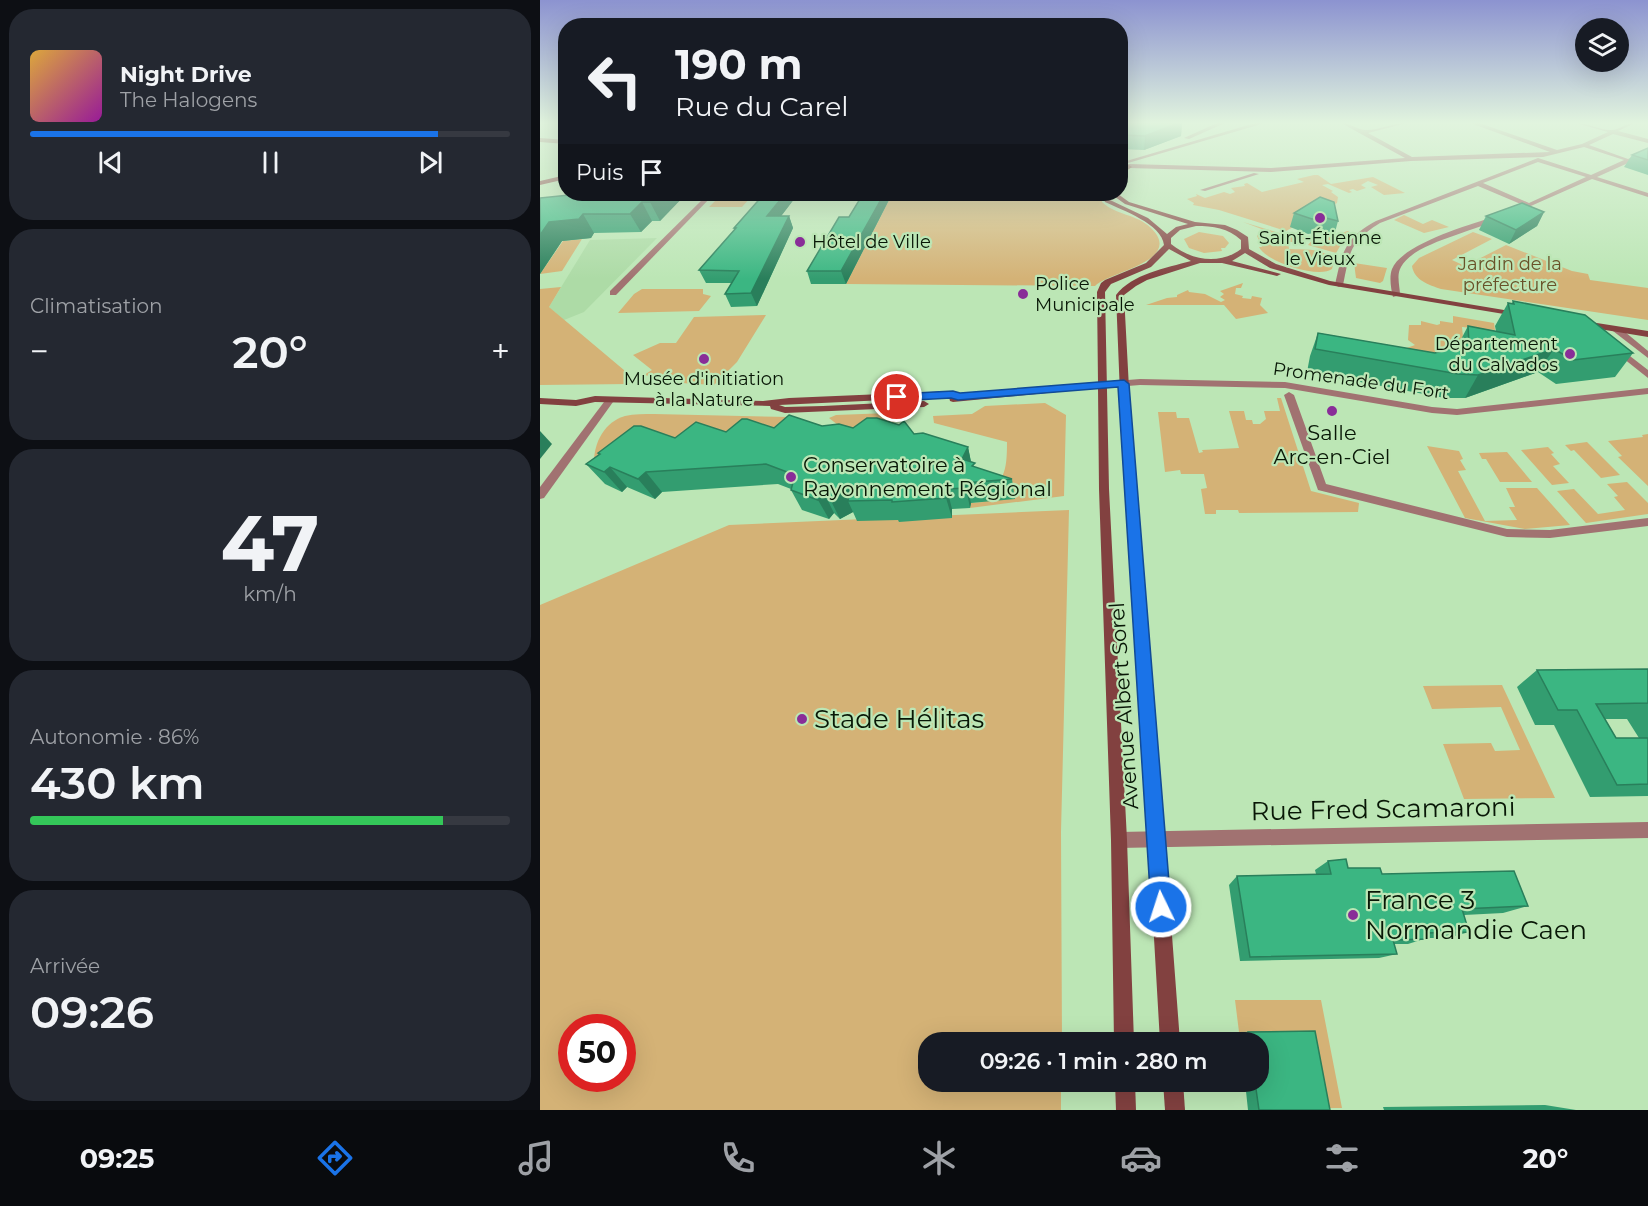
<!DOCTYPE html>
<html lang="fr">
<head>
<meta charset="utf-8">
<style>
	:root { --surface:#171b24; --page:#242831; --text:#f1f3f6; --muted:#9ea1a6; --line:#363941; --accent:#1a73e8 }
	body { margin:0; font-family:Montserrat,sans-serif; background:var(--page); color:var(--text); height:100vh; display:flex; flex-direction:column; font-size:22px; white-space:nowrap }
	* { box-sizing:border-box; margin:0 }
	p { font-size:20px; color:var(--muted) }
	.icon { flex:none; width:33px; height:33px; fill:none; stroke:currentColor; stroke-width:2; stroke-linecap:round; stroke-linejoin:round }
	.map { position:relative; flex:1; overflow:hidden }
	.details { display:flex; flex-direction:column; gap:9px; padding:9px; background:#0d0f14; width:540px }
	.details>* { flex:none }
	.banner { position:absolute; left:18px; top:18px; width:570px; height:183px; border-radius:24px; box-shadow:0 6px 24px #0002; background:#171b24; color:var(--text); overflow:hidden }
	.tools { position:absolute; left:1035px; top:18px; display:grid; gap:12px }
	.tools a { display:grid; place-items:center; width:54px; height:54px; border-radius:50%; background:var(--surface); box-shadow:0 6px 24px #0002; font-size:30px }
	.speed { position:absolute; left:18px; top:1014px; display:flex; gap:12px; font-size:30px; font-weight:700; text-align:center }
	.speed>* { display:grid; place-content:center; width:78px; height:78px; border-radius:50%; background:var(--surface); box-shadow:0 6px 24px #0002; line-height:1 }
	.speed .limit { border:9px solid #d22; background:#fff; color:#111 }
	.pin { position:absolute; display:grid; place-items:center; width:51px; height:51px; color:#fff; margin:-26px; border:3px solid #fff; border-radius:50%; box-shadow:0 2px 6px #0007 }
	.me { position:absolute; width:66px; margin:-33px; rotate:356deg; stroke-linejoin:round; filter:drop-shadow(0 0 4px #0008) }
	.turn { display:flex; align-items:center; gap:21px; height:126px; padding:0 18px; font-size:27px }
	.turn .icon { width:78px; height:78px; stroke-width:2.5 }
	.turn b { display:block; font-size:42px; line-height:51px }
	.then { display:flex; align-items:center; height:57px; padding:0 18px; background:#0003; gap:12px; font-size:22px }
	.big { font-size:45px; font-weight:600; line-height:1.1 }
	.details .tile { flex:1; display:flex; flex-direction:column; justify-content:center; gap:9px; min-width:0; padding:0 21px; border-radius:24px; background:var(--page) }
	.details .dial { align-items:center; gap:0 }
	.dial b { font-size:78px; line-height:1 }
	.song { display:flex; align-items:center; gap:18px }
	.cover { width:72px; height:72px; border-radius:9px; background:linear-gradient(135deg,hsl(40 70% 55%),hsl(300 70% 35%)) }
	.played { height:6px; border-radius:3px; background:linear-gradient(90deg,var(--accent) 85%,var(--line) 85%) }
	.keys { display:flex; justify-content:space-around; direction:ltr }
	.heat { display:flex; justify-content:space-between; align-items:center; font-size:33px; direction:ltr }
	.charge { height:9px; border-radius:4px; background:linear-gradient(90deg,#34c759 86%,var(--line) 0) }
	.trip { position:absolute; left:378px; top:1032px; width:351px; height:60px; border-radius:24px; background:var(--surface); box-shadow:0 6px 24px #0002; font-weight:600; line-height:60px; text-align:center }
	.menu { display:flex; height:96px; justify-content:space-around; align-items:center; background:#090b0e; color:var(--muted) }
	.menu .icon { width:42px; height:42px }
	.menu .active { color:var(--accent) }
	.menu b { font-size:27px; color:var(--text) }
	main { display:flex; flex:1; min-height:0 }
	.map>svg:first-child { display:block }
	.built { fill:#addba6 }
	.green { fill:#d4b276; fill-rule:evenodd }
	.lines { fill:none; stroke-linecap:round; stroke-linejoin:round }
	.street { fill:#a17271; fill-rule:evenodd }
	.secondary { fill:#824140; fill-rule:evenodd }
	.wall { fill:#339d70; fill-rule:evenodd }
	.shaded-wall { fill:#297f5b }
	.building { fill:#3bb682; stroke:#297f5b; stroke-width:1.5 }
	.route { fill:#1a73e8; stroke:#114b97; stroke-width:1.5 }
	.poi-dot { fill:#892d98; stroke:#bce6b5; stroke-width:2 }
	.labels { text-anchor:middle; stroke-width:4.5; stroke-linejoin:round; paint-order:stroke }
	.far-poi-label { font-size:18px; fill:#081706; stroke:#bce6b5 }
	.far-park-label { font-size:18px; fill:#695229; stroke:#bce6b5 }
	.far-street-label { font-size:18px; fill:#081706; stroke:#bce6b5 }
	.poi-label { font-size:21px; fill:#081706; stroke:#bce6b5 }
	.street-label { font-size:21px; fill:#081706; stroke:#bce6b5 }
	.near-poi-label { font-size:26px; fill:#081706; stroke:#bce6b5; text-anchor:start }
	.near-street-label { font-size:26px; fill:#081706; stroke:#bce6b5 }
</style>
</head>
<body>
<main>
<section class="details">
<div class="tile">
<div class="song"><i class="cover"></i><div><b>Night Drive</b><p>The Halogens</p></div></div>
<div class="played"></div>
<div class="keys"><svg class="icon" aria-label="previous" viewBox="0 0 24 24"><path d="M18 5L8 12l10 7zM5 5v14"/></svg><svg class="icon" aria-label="pause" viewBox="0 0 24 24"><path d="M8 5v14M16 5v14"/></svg><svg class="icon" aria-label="next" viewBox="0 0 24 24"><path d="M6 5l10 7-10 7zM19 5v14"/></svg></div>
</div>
<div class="tile"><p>Climatisation</p>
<div class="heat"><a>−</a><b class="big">20°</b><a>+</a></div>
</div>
<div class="tile dial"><b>47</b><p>km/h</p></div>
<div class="tile"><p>Autonomie · 86%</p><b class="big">430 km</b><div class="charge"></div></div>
<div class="tile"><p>Arrivée</p><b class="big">09:26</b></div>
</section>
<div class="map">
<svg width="1108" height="1110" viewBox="0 0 1108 1110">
	<rect width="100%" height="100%" fill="#bce6b5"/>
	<polygon class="built" points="117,238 44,312 24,320 9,307 50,240"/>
	<g class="green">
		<polygon points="774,175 778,175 791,184 833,177 865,193 844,195 831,187 838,185 828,181 821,185 826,188 817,191 813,189 809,190 812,192 809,193 788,184 782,185 793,191 791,192 798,197 797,203 746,231 679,210 653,205 654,203 647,199 657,196 656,194 665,198 684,192 690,194 695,192 691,188 705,186 704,184 707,183 722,192 764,182 757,179"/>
		<polygon points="182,194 198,194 195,198 210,198 202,207 169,207"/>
		<path d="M408,194H554L562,196V202C575,215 597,214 611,228C645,261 568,272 555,286L306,284L350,198H370L371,196L389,197Z"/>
		<polygon points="864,215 883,224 892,220 909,227 884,233 854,220"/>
		<path d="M703,222L746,235L766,237L768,239L764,242H748L749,249C767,250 782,247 794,261L792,269C779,279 726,262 719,247H722L717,236L719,233L737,239L740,236Z"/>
		<polygon points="807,231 809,231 796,253 768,245 773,239 798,235"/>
		<polygon points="659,232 683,236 689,243 685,248 681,248 682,251 664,253 649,248 644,239"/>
		<path d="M933,232L952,239L912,260L925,266L966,245L1032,271L1048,274L1050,280L1108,288V320L901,289C889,285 874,280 872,266L879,258Z"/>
		<polygon points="42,239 22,271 0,274 23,241"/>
		<polygon points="814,263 847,268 843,281 840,283 816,278"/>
		<polygon points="703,283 701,288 696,288 695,294 703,296 702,298 711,299 712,296 722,298 720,305 728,313 696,319 684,305 606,305 627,298 637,297 637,295 648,290 649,292 665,294 681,302 685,300 680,297 684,294 680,291"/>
		<polygon points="21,287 9,307 97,381 90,384 0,385 0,289"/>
		<polygon points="102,289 163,289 163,294 171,296 159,311 78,313 94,294"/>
		<polygon points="226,315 197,362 174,385 108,381 109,376 104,375 112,370 93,355 120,343 136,343 154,317"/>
		<polygon points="913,316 954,323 955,330 922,327 923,337 938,347 916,343 915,356 864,349 875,345 868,340 869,325 881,325 881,321 897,325 900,324 900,321 913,323"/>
		<polygon points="737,398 741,398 771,491 819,503 818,512 699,513 698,510 676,510 676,514 665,514 661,489 667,488 664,474 641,474 640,470 625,472 618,412 636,412 637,418 649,418 659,453 663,452 662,450 699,448 689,411 704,411 706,420 712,420 713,424 720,424 726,419 724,411 740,411"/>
		<path d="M505,403L526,415L524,496L430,508L431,503L443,502C464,478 467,474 467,442L394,423L393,416L432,414L445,406Z"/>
		<polygon points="349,413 362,416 352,424 307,432 289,418 296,415"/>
		<path d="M114,414L250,417L281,425L296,439L54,465C53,444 64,422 85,416C94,414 105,414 114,414Z"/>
		<polygon points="1108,434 1108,486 1078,457 1082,456 1068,441 1103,437 1102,435"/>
		<polygon points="1047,442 1080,475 1061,478 1034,450 1031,451 1025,445"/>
		<polygon points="887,446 919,451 923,459 920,460 926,470 918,471 945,521 977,520 969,507 975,507 966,488 997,488 1030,525 985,529 925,518"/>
		<polygon points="1008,447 1014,453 1011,454 1020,464 1013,466 1029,483 1012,485 981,450"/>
		<polygon points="967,452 992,482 960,482 946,459 942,459 939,453"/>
		<polygon points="1087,482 1108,503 1108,514 1046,523 1017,491 1034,489 1058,514 1085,510 1074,497 1078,496 1067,484"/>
		<path d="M529,510L521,832L522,1042H388V1082H521V1110H0V605L189,525ZM32,1028H82V1078H32Z"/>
		<polygon points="962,685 1015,798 924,799 903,744 951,743 955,751 980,750 961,707 892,709 883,686"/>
		<polygon points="695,1000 781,1000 802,1108 775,1108 761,1031 699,1032"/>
	</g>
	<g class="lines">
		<g class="street">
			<polygon points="677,123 685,123 649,139 644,138"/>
			<polygon points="715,123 725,123 588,163 583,162"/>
			<path d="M801,123C810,123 818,130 826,130C840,130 852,123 867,123L828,133L872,157L1010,152L930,123H939L1017,150L1042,144L1068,132L1036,123C1048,123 1059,130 1071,130C1079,130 1086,123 1095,123L1078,131L1108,139V143L1073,134L1049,145L1088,159L1108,150V154L1057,177L1108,193V197L1052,179L975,213L972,211L973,210L983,205L938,186L840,223C809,242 810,252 803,285L799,287L795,285C802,252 805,238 836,221L998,158L1051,175L1084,160L1044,147L1003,157L871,161L731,172L589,168L586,166L589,164L731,168L865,158ZM998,162L1046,177L989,203L943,183Z"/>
			<polygon points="714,173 719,174 665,191 660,190"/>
			<polygon points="168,194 174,194 76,295 70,295 70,291"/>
			<path d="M954,217L959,218C936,232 874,242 861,267C856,275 860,287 860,295L853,297C851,289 849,277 852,269C861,245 930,224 954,217Z"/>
			<polygon points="1073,327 1079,327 1108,351 1108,358 1073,331"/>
			<polygon points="1077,346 1108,370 1108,378 1074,351 1073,349"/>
			<polygon points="600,379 745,382 892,407 917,409 1108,388 1108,394 917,415 892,413 745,388 600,385 563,388 558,385 563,382"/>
			<polygon points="749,392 754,395 786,484 967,529 1010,530 1108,518 1108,526 1010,538 967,537 778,490 744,395"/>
			<polygon points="70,397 73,398 73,402 4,498 0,499 0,487 67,398"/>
			<polygon points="1108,822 1108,838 579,848 573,846 571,840 573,834 579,832"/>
		</g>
		<g class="secondary">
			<polygon points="0,138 26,140 26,144 0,142"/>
			<polygon points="580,159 592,167 580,175 580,170 585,167 580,164"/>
			<polygon points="26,175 26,179 0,185 0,181"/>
			<path d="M562,194H568L570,200L608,218L627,234L636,227L648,224L585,204L571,194H578L589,202L655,222L685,225L697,230L708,237L709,249L736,264L790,281L976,312L980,314L976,316L789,285L730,268L705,253L692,261L741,274L737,276L682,263H660L607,280L596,286L584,295L592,444L614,695L640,1042H620L600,695L582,444L576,295C592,274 626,268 651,261L629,249L611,267L571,284L565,292L569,489L587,840L594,1042H574L571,840L559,489L558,388L413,402L410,401L409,397L239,405L245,407L283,406L384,401L389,404L384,407L245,413L231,409L230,406L55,402L36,406L0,404V398L36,400L55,396L223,401L249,398L413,391L422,395L558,383L557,292L561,283L565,280L606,263L624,245C622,224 582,210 565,202ZM656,226C673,226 688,228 701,240V249C680,265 652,261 631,244V238L640,230Z"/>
			<polygon points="1044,321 1108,331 1108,337 1041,326 1040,324"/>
			<polygon points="575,1082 595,1082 596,1110 576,1110"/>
			<polygon points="623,1082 643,1082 645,1110 625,1110"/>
		</g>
	</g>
	<g class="wall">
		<polygon points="580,123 642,123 641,136 604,150 580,149"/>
		<polygon points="1108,148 1108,175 1084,167 1092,155"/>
		<polygon points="146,194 120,221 112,221 101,232 54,233 51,238 22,241 0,274 0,198"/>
		<polygon points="224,194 258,194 241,216 249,216 253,228 217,306 191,307 185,294 192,283 166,283 159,270 194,230 194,228"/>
		<polygon points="323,194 407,194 350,198 306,284 271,284 267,271 309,217"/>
		<polygon points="780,197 798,221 794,236 782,232 768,234 750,227 754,213"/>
		<polygon points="1004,212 997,226 969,244 939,230 946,216"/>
		<polygon points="973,301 1093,353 1075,377 1016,384 998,372 925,398 905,398 767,372 770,356 778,333 895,353 917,347 928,326 956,331 955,326 968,303 972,303"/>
		<polygon points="282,426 374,434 428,447 431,462 435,467 472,479 475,499 431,503 430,508 412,509 412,518 359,522 358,520 317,521 313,512 300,519 294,513 289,519 262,510 251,490 251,489 238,484 122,492 115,499 87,487 82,492 65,484 46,464 59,455 58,453 135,438 186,432 234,428"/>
		<path d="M1108,669V796L1050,797L1014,725H995L977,687L997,670ZM1065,719H1087L1099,738H1076Z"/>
		<polygon points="788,861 808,868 842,874 988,906 963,913 924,915 929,932 908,938 887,938 868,944 854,944 857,954 839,958 700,961 689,885 697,876 776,874 775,870"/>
		<polygon points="761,1031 775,1031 790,1110 708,1110 705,1082 718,1082 718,1042 700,1042 699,1032"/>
		<polygon points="1005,1105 1036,1110 844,1110 843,1107"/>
	</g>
	<g class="shaded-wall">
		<polygon points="638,123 642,123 641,136 604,150 605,136"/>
		<polygon points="119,194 146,194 120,221 110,202"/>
		<polygon points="245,194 258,194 232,228 227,216"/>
		<polygon points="344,194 349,194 350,198 306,284 301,271"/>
		<polygon points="102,202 112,221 101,232 90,214"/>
		<polygon points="1004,212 997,226 969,244 976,230"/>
		<polygon points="43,214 54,233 51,238 22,241 0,274 0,235 9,222"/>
		<polygon points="249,216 253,228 217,306 211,293"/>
		<polygon points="1014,349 998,372 925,398 938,375"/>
		<polygon points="0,431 12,444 0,459"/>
		<polygon points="428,447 432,467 422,459"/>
		<polygon points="70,467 87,487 82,492 64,472"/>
		<polygon points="106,472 122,492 115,499 98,479"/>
		<polygon points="426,483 431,503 430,508 426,488"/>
		<polygon points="310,489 308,501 313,512 300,519 290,499"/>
		<polygon points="407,489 412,509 412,518 406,498"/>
		<polygon points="284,493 294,513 289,519 278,500"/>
	</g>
	<g class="building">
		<polygon points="580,123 638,123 605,136 580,135"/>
		<polygon points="1108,148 1108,160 1092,155"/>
		<polygon points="39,194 119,194 110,202 102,202 90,214 43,214 39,219 9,222 0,235 0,198"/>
		<polygon points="224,194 245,194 227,216 249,216 211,293 185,294 199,271 159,270 196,228 194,228"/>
		<polygon points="323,194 344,194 301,271 267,271 299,217 309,217"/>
		<polygon points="780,197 794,202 798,221 786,218 772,219 754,213"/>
		<polygon points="982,203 1004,212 976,230 946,216"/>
		<polygon points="973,301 1045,315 1093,353 1033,360 1014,349 938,375 918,374 775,349 778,333 895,353 929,343 928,326 975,335 968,303 974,304"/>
		<polygon points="249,415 282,426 299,424 313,428 327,418 337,418 359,425 364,421 374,434 383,433 428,447 422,459 435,463 432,466 472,479 426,483 426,488 407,489 406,498 352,502 352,500 308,501 310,489 290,499 284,493 278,500 251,490 255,475 226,464 106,472 98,479 70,467 64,472 46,464 60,454 58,453 94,426 101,426 135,438 156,422 186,432 202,419 207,419 234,428"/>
		<polygon points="1108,669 1108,703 1056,704 1076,738 1108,738 1108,784 1077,785 1037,710 1018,710 997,670"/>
		<polygon points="806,859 808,868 840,868 842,874 974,871 988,906 922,909 929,932 885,933 887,939 853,940 857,954 710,957 697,876 791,874 788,861"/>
		<polygon points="775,1031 790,1110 719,1110 715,1082 718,1082 718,1042 710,1042 708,1032"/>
	</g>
	<linearGradient id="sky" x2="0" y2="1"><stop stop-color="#8c93d0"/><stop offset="0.44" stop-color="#e1f4de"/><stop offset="1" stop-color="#e1f4de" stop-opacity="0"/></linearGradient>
	<rect width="1108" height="279" fill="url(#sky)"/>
	<polygon class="route" points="584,380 589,384 631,907 628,914 621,917 614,914 611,907 578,387 418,400 411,398 357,401 352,397 357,394 413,391 420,393"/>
	<g class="poi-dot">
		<circle cx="780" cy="218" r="6"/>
		<circle cx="260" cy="242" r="6"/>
		<circle cx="483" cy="294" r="6"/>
		<circle cx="1030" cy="354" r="6"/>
		<circle cx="164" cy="359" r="6"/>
		<circle cx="792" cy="411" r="6"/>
		<circle cx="251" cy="477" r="6"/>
		<circle cx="262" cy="719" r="6"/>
		<circle cx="813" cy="915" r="6"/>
	</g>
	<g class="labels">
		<g class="far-poi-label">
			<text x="780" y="244">Saint-Étienne<tspan x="780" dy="21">le Vieux</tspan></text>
			<text x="272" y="248" text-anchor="start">Hôtel de Ville</text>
			<text x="495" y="290" text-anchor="start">Police<tspan x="495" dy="21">Municipale</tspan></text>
			<text x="1018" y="350" text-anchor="end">Département<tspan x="1018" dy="21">du Calvados</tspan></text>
			<text x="164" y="385">Musée d'initiation<tspan x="164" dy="21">à la Nature</tspan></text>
		</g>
		<g class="far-park-label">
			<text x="970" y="270">Jardin de la<tspan x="970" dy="21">préfecture</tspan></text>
		</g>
		<g class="far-street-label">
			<text transform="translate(821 381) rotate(8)" y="6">Promenade du Fort</text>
		</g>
		<g class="poi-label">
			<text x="792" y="440">Salle<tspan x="792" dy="24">Arc-en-Ciel</tspan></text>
			<text x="263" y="472" text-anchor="start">Conservatoire à<tspan x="263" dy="24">Rayonnement Régional</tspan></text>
		</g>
		<g class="street-label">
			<text transform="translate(584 706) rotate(-94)" y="7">Avenue Albert Sorel</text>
		</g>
		<g class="near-poi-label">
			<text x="274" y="728">Stade Hélitas</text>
			<text x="825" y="909">France 3<tspan x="825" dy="30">Normandie Caen</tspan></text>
		</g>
		<g class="near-street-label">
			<text transform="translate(843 809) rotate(-1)" y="9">Rue Fred Scamaroni</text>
		</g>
	</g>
</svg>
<div class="tools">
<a><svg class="icon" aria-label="layers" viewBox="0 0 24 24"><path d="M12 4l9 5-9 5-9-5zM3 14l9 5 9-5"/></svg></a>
</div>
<div class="speed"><div class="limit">50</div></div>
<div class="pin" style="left:357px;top:397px;background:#d93025"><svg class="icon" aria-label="arrive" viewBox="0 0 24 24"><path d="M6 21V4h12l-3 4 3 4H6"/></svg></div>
<svg class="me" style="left:621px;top:907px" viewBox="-20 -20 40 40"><circle r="17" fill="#1a73e8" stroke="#fff" stroke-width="3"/><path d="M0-11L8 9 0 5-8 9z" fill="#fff"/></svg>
<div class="trip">09:26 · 1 min · 280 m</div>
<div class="banner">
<div class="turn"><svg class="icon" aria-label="left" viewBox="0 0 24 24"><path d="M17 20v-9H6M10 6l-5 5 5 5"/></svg><div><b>190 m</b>Rue du Carel</div></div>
<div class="then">Puis<svg class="icon" aria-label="arrive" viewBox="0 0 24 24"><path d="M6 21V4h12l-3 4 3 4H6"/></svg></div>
</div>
</div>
</main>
<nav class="menu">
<b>09:25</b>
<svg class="icon active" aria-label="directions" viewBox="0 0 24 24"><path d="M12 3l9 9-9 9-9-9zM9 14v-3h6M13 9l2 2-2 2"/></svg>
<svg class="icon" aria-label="music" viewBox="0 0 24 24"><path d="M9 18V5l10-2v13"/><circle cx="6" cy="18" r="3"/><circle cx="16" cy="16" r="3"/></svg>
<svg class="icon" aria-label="phone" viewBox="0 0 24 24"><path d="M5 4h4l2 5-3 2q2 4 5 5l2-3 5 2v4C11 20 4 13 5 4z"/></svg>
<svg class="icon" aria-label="climate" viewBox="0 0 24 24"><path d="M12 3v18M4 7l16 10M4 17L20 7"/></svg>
<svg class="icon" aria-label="car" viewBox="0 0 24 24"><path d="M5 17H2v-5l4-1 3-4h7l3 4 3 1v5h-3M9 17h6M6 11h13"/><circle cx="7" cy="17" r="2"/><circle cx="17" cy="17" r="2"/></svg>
<svg class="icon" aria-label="filters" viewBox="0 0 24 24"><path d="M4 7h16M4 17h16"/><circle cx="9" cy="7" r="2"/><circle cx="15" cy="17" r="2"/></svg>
<b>20°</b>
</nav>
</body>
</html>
